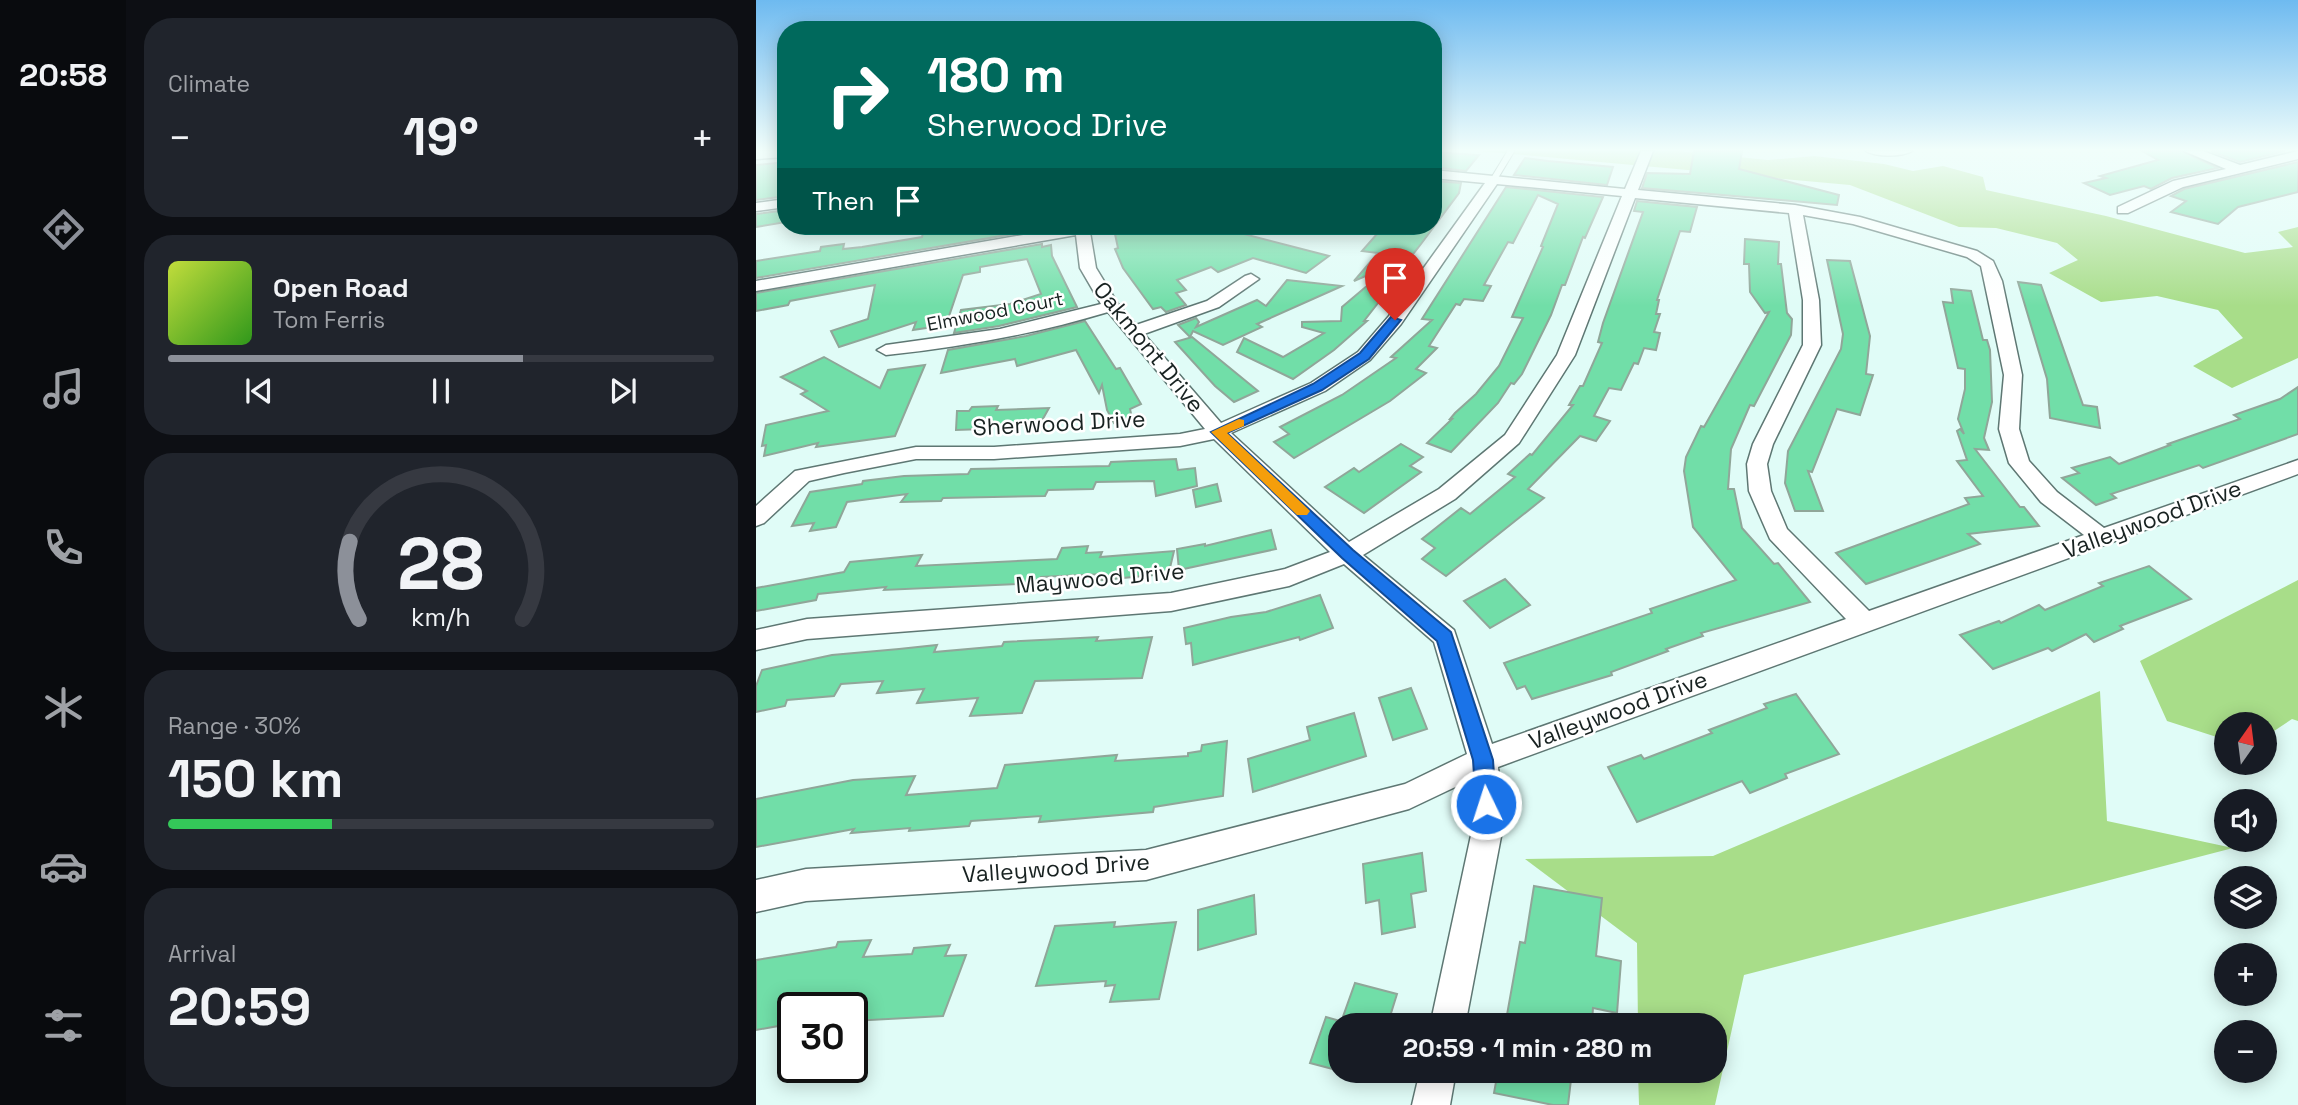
<!DOCTYPE html>
<html lang="en">
<head>
<meta charset="utf-8">
<style>
	:root { --surface:#171b24; --page:#20242c; --text:#f1f3f6; --muted:#9ea1a6; --line:#363941; --accent:#8c9099 }
	body { margin:0; font-family:"Space Grotesk",sans-serif; background:var(--page); color:var(--text); height:100vh; display:flex; flex-direction:column; font-size:26px; white-space:nowrap }
	* { box-sizing:border-box; margin:0 }
	p { font-size:23px; color:var(--muted) }
	.icon { flex:none; width:38px; height:38px; fill:none; stroke:currentColor; stroke-width:2; stroke-linecap:round; stroke-linejoin:round }
	.map { position:relative; flex:1; overflow:hidden }
	.side { display:flex; flex-direction:column; gap:18px; padding:18px; background:#0d0f14; width:630px }
	.side>* { flex:none }
	.top-card { position:absolute; left:21px; top:21px; width:665px; height:214px; border-radius:28px; box-shadow:0 4px 18px #0003; background:#00695c; color:#fff; overflow:hidden }
	.needle { width:46px; rotate:14deg }
	.controls { position:absolute; left:1458px; top:712px; display:grid; gap:14px }
	.controls a { display:grid; place-items:center; width:63px; height:63px; border-radius:50%; background:var(--surface); box-shadow:0 4px 18px #0003; font-size:35px }
	.speed { position:absolute; left:21px; top:992px; display:flex; gap:14px; font-size:35px; font-weight:700; text-align:center }
	.speed>* { display:grid; place-content:center; width:91px; height:91px; border-radius:50%; background:var(--surface); box-shadow:0 4px 18px #0003; line-height:1 }
	.speed .limit { border:4px solid #111; border-radius:10px; background:#fff; color:#111 }
	.pin { position:absolute; display:grid; place-items:center; width:60px; height:60px; color:#fff; margin:-72px -30px; border-radius:50% 50% 50% 0; rotate:-45deg; box-shadow:0 0 7px #0007 }
	.pin .icon { rotate:45deg }
	.me { position:absolute; width:77px; margin:-38px; rotate:356deg; stroke-linejoin:round; filter:drop-shadow(0 0 5px #0008) }
	.turn { display:flex; align-items:center; gap:24px; height:147px; padding:0 35px; font-size:32px }
	.turn .icon { width:91px; height:91px; stroke-width:2.5 }
	.turn b { display:block; font-size:49px; line-height:60px }
	.then { display:flex; align-items:center; height:66px; padding:0 35px; background:#0003; gap:14px; font-size:26px }
	.big { font-size:52px; font-weight:800; line-height:1.1 }
	.side .widget { flex:1; display:flex; flex-direction:column; justify-content:center; gap:10px; min-width:0; padding:0 24px; border-radius:28px; background:var(--page) }
	.side .dial { align-items:center; gap:0 }
	.dial svg { height:182px; overflow:visible; fill:none; stroke:var(--line); stroke-width:7; stroke-linecap:round; text-anchor:middle }
	.dial text { fill:var(--text); stroke:none }
	.song { display:flex; align-items:center; gap:21px }
	.cover { width:84px; height:84px; border-radius:10px; background:linear-gradient(135deg,hsl(70 70% 55%),hsl(110 70% 35%)) }
	.played { height:7px; border-radius:4px; background:linear-gradient(90deg,var(--accent) 65%,var(--line) 65%) }
	.keys { display:flex; justify-content:space-around; direction:ltr }
	.heat { display:flex; justify-content:space-between; align-items:center; font-size:38px; direction:ltr }
	.charge { height:10px; border-radius:5px; background:linear-gradient(90deg,#34c759 30%,var(--line) 0) }
	.trip { position:absolute; left:572px; top:1013px; width:399px; height:70px; border-radius:28px; background:var(--surface); box-shadow:0 4px 18px #0003; font-weight:800; line-height:70px; text-align:center }
	main { display:flex; flex:1; min-height:0 }
	.menu { display:flex; flex-direction:column; width:126px; justify-content:space-around; align-items:center; background:#090b0e; color:var(--muted) }
	.menu .icon { width:49px; height:49px }
	.menu .on { color:var(--accent) }
	.menu b { font-size:32px; color:var(--text) }
	.map>svg:first-child { display:block }
	.green { fill:#a8dd89 }
	.building { fill:#71dea8; stroke:#90a699; stroke-width:2 }
	.lines { fill:none; stroke-linecap:round; stroke-linejoin:round }
	.lane-casing { stroke:#5e7773; stroke-width:8 }
	.street-casing { stroke:#5e7773; stroke-width:3 }
	.lane { stroke:#fff; stroke-width:6 }
	.street { fill:#fff; fill-rule:evenodd }
	.route { fill:#1a73e8; stroke:#114b97; stroke-width:2 }
	.slow { fill:#f59e0b }
	.labels { text-anchor:middle; stroke-width:5; stroke-linejoin:round; paint-order:stroke }
	.far-street-label { font-size:19px; fill:#182221; stroke:#fff }
	.street-label { font-size:23px; fill:#182221; stroke:#fff }
</style>
</head>
<body>
<main>
<nav class="menu">
<b>20:58</b>
<svg class="icon on" aria-label="directions" viewBox="0 0 24 24"><path d="M12 3l9 9-9 9-9-9zM9 14v-3h6M13 9l2 2-2 2"/></svg>
<svg class="icon" aria-label="music" viewBox="0 0 24 24"><path d="M9 18V5l10-2v13"/><circle cx="6" cy="18" r="3"/><circle cx="16" cy="16" r="3"/></svg>
<svg class="icon" aria-label="phone" viewBox="0 0 24 24"><path d="M5 4h4l2 5-3 2q2 4 5 5l2-3 5 2v4C11 20 4 13 5 4z"/></svg>
<svg class="icon" aria-label="climate" viewBox="0 0 24 24"><path d="M12 3v18M4 7l16 10M4 17L20 7"/></svg>
<svg class="icon" aria-label="car" viewBox="0 0 24 24"><path d="M5 17H2v-5l4-1 3-4h7l3 4 3 1v5h-3M9 17h6M6 11h13"/><circle cx="7" cy="17" r="2"/><circle cx="17" cy="17" r="2"/></svg>
<svg class="icon" aria-label="filters" viewBox="0 0 24 24"><path d="M4 7h16M4 17h16"/><circle cx="9" cy="7" r="2"/><circle cx="15" cy="17" r="2"/></svg>
</nav>
<section class="side">
<div class="widget"><p>Climate</p>
<div class="heat"><a>−</a><b class="big">19°</b><a>+</a></div>
</div>
<div class="widget">
<div class="song"><i class="cover"></i><div><b>Open Road</b><p>Tom Ferris</p></div></div>
<div class="played"></div>
<div class="keys"><svg class="icon" aria-label="previous" viewBox="0 0 24 24"><path d="M18 5L8 12l10 7zM5 5v14"/></svg><svg class="icon" aria-label="pause" viewBox="0 0 24 24"><path d="M8 5v14M16 5v14"/></svg><svg class="icon" aria-label="next" viewBox="0 0 24 24"><path d="M6 5l10 7-10 7zM19 5v14"/></svg></div>
</div>
<div class="widget dial"><svg viewBox="0 0 100 80">
<path d="M14 69A42 42 0 1 1 86 69"/>
<path d="M14 69A42 42 0 0 1 10 35" stroke="#8c9099"/>
<text x="50" y="56" font-size="32" font-weight="700">28</text>
<text x="50" y="72" font-size="11">km/h</text>
</svg></div>
<div class="widget"><p>Range · 30%</p><b class="big">150 km</b><div class="charge"></div></div>
<div class="widget"><p>Arrival</p><b class="big">20:59</b></div>
</section>
<div class="map">
<svg width="1542" height="1105" viewBox="0 0 1542 1105">
	<rect width="100%" height="100%" fill="#e0fcf7"/>
	<g class="green">
		<polygon points="723,151 923,151 1012,160 1058,156 1128,164 1157,171 1187,166 1227,177 1230,190 1350,216 1489,253 1537,247 1522,232 1542,227 1542,358 1476,388 1437,366 1487,338 1462,310 1401,296 1345,302 1293,273 1322,260 1301,243 1240,228 1203,227 1094,185"/>
		<polygon points="1542,580 1542,721 1536,719 1509,737 1508,724 1470,724 1470,740 1411,721 1384,661"/>
		<polygon points="1344,691 1351,821 1477,848 988,975 959,1105 883,1105 882,1071 959,1071 959,1026 882,1025 881,943 769,859 957,856"/>
	</g>
	<g class="building">
		<polygon points="938,151 986,151 983,169 1083,195 1081,205 886,188 891,173 934,174"/>
		<polygon points="1386,151 1426,151 1462,168 1416,178 1395,189 1388,186 1354,195 1328,183 1350,178 1344,176 1402,160"/>
		<polygon points="1455,151 1529,151 1484,162"/>
		<polygon points="677,152 723,155 710,171 677,167"/>
		<polygon points="769,158 792,161 857,167 851,185 758,175"/>
		<polygon points="30,162 30,196 0,200 0,165"/>
		<polygon points="1542,162 1542,192 1482,207 1462,224 1415,212 1430,201 1415,196 1428,189"/>
		<polygon points="677,181 705,183 703,193 665,244 643,272 637,264 598,281 622,253 606,251 628,226 677,226"/>
		<polygon points="750,187 847,197 829,238 827,237 809,285 806,285 795,315 766,374 758,384 755,383 742,403 695,452 671,443 696,419 694,419 699,413 720,394 743,366 767,318 756,317 787,247 785,246 802,204 782,195 757,243 752,242 728,285 735,286 727,301 708,299 704,305 700,304 673,346 681,348 660,369 670,373 634,401 538,458 518,442 533,434 524,427 586,395 640,358 635,357 676,320 666,319"/>
		<polygon points="881,201 941,207 934,232 924,231 901,300 903,300 900,314 904,314 898,332 904,333 900,350 888,348 882,364 878,363 865,390 853,388 838,416 854,421 840,441 824,436 772,489 788,498 690,576 666,559 679,548 666,539 705,508 714,514 759,477 752,474 774,454 776,455 817,405 813,405 824,386 827,386 846,343 842,342 847,323 887,212 878,211"/>
		<polygon points="30,210 30,222 0,227 0,214"/>
		<polygon points="221,226 223,229 243,226 286,226 286,229 0,278 0,261 64,251 65,247 88,244 87,249 106,247 166,237 167,233"/>
		<polygon points="409,226 457,226 573,256 550,273 497,258 462,272 455,267 421,280 430,290 420,293 430,305 410,312 405,307 397,309 367,268 359,249 362,248 359,234"/>
		<polygon points="989,239 1023,242 1022,264 1025,264 1031,313 1036,319 1035,335 998,406 994,405 975,449 972,489 978,489 986,528 1018,564 1022,563 1054,602 945,633 947,636 910,649 912,651 855,672 856,675 776,699 769,686 761,689 748,663 896,613 894,609 980,580 937,527 928,471 930,457 945,426 948,427 1013,312 1009,313 994,292 993,264 988,264"/>
		<polygon points="286,244 286,247 295,245 296,256 321,307 243,326 198,333 205,310 254,304 285,294 271,259 224,267 224,272 207,275 190,325 157,330 160,322 83,347 75,331 112,319 119,285 34,301 32,305 0,311 0,293"/>
		<polygon points="1071,260 1094,261 1114,336 1110,374 1117,375 1104,415 1081,409 1056,472 1052,471 1067,511 1039,511 1029,483 1032,451 1085,349 1087,334"/>
		<polygon points="625,274 643,276 608,321 611,321 578,350 537,379 481,352 488,338 527,357 568,333 546,327 546,322 585,321 586,307"/>
		<polygon points="531,280 586,286 501,324 506,327 467,345 437,331 434,337 422,325 440,318 443,322 440,327 501,300 510,306"/>
		<polygon points="1262,282 1285,285 1327,405 1341,407 1344,428 1294,418 1291,379"/>
		<polygon points="1195,289 1215,291 1227,340 1231,340 1234,350 1236,402 1228,438 1233,450 1219,449 1264,507 1268,507 1283,526 1212,534 1224,544 1110,584 1080,553 1213,504 1209,498 1227,496 1201,461 1211,460 1201,431 1204,429 1208,434 1202,419 1209,389 1209,369 1202,368 1187,302 1197,303"/>
		<polygon points="329,321 360,369 364,368 385,404 374,409 376,418 358,423 351,410 346,385 343,393 320,350 261,366 259,359 185,373 192,350 270,336"/>
		<polygon points="436,337 502,391 478,402 459,386 419,342"/>
		<polygon points="68,357 124,388 132,370 169,365 139,436 60,447 62,443 8,456 10,445 6,446 10,425 72,411 45,394 51,391 25,377"/>
		<polygon points="1542,387 1542,434 1447,468 1443,465 1355,494 1360,498 1340,505 1306,478 1323,473 1316,468 1354,457 1363,464 1414,445 1412,444 1484,419 1478,415 1524,399"/>
		<polygon points="242,406 240,410 293,408 284,424 230,426 228,429 200,430 201,411 213,411 216,407"/>
		<polygon points="645,444 667,457 654,466 665,472 608,513 569,487 598,468 603,472"/>
		<polygon points="420,459 422,470 439,468 441,486 400,496 398,481 340,482 337,489 292,490 289,496 187,498 185,501 145,502 151,494 91,502 80,527 54,531 58,523 36,526 54,492 106,484 107,481 148,476 212,474 215,469 353,466 355,462"/>
		<polygon points="461,484 465,501 440,507 437,490"/>
		<polygon points="515,530 520,549 423,570 421,549 449,544 449,546"/>
		<polygon points="332,546 330,553 346,552 344,557 418,551 413,572 398,575 345,580 347,574 285,577 283,583 128,590 130,587 62,594 60,600 0,611 0,588 88,572 94,562 166,555 160,566 301,559 306,548"/>
		<polygon points="1393,566 1435,599 1364,626 1367,629 1338,642 1330,634 1296,651 1292,648 1237,669 1204,635 1243,621 1245,623 1283,605 1289,610 1347,586 1343,583"/>
		<polygon points="749,579 774,605 734,628 708,601"/>
		<polygon points="564,595 577,628 544,640 543,637 437,665 435,643 430,644 428,628 475,617 510,612"/>
		<polygon points="342,637 340,641 396,637 386,678 279,681 266,713 214,716 222,698 161,703 168,689 121,693 127,681 85,684 78,696 31,700 29,706 0,712 0,686 6,670 76,655 143,649 181,645 178,652 246,646 248,642"/>
		<polygon points="655,688 671,729 637,740 623,698"/>
		<polygon points="1040,694 1083,754 1029,774 1031,778 994,793 986,781 881,822 852,767 885,755 888,759 956,733 953,730 1011,708 1008,704"/>
		<polygon points="598,713 610,756 497,792 492,759 554,740 551,727"/>
		<polygon points="471,741 467,796 398,807 397,812 283,822 285,816 215,821 213,826 153,831 154,828 95,833 98,829 0,847 0,799 97,780 159,776 150,795 241,788 249,765 361,755 359,761 432,756 432,753 445,751 446,745"/>
		<polygon points="666,853 670,891 655,894 659,927 626,934 623,900 610,903 607,864"/>
		<polygon points="778,886 846,898 840,956 865,961 861,1013 837,1008 836,1022 829,1021 829,1026 749,1026 764,942 769,943"/>
		<polygon points="498,895 500,934 442,950 442,910"/>
		<polygon points="359,922 358,927 420,922 403,999 354,1002 359,985 349,986 350,981 280,986 299,926"/>
		<polygon points="115,940 107,957 156,954 158,948 194,945 189,956 210,955 187,1016 96,1021 96,1008 29,1008 22,1026 0,1030 0,960 80,947 82,942"/>
		<polygon points="599,983 641,994 631,1026 584,1026 584,1071 554,1063 570,1017 584,1021 584,1025"/>
		<polygon points="742,1071 816,1071 812,1105 797,1105 738,1093"/>
	</g>
	<g class="lines">
		<defs>
			<polyline id="lane" points="738,179 755,151"/>
			<g id="street">
				<polygon points="0,151 30,151 30,157 0,159"/>
				<path d="M885,151H897L882,190L1039,205L1104,217L1221,251L1237,261L1246,281L1266,375L1263,429L1273,461L1301,492L1348,528L1542,460V474L742,767L747,826L709,1026H674L717,826L714,780L653,809L390,880L50,901L0,912V880L50,869L390,850L649,784L711,754L678,642L588,564L533,586L415,611L51,639L0,650V630L51,619L415,593L529,569L574,552L458,439L424,446L238,459H160L88,473L53,481L8,523L0,526V506L39,471L160,447H238L424,434L449,429L352,312C279,334 205,347 130,355L121,350L130,345L244,329L345,304L324,268L320,235L0,291V281L319,226H353L351,229L334,232L340,268L362,304L380,325L451,301L489,276L495,274L503,279L463,307L388,334L465,423L555,383L602,352L633,316L729,183L677,178V170L869,189ZM741,184L866,196L801,355L749,435L683,489L593,542L475,433L569,391L614,360L645,324ZM879,198L1033,213L1047,300V345L997,444L991,464L993,491L1014,539L1090,619L736,744L698,630L607,555L699,499L763,443L819,355ZM1047,215L1097,224L1211,257L1225,266L1248,375L1243,429L1253,463L1285,502L1328,535L1113,611L1031,529L1015,491L1011,464L1017,444L1065,345L1063,300Z"/>
				<path d="M1110,151H1156C1146,157 1120,157 1110,151Z"/>
				<polygon points="1428,151 1447,151 1484,165 1542,151 1542,159 1427,187 1372,213 1362,213 1362,207 1417,181 1470,169"/>
				<polygon points="30,199 30,207 0,211 0,203"/>
				<polygon points="664,1071 700,1071 694,1105 656,1105"/>
			</g>
		</defs>
		<use href="#lane" class="lane-casing"/>
		<use href="#street" class="street-casing"/>
		<use href="#lane" class="lane"/>
		<use href="#street" class="street"/>
	</g>
	<linearGradient id="sky" x2="0" y2="1"><stop stop-color="#6ebaf0"/><stop offset="0.49" stop-color="#f1fefb"/><stop offset="1" stop-color="#f1fefb" stop-opacity="0"/></linearGradient>
	<rect width="1542" height="306" fill="url(#sky)"/>
	<polygon class="route" points="635,317 645,320 613,359 566,390 471,433 597,550 695,632 737,760 740,804 737,811 730,814 723,811 720,804 717,760 681,641 586,558 455,432 557,384 604,353"/>
	<polygon class="slow" points="483,419 488,420 488,426 471,433 551,508 554,511 551,515 541,515 455,432"/>
	<g class="labels">
		<g class="far-street-label">
			<text transform="translate(239 311) rotate(-11)" y="7">Elmwood Court</text>
		</g>
		<g class="street-label">
			<text transform="translate(393 347) rotate(51)" y="8">Oakmont Drive</text>
			<text transform="translate(303 423) rotate(-3)" y="8">Sherwood Drive</text>
			<text transform="translate(1396 519) rotate(-20)" y="8">Valleywood Drive</text>
			<text transform="translate(344 578) rotate(-5)" y="8">Maywood Drive</text>
			<text transform="translate(862 710) rotate(-20)" y="8">Valleywood Drive</text>
			<text transform="translate(300 868) rotate(-4)" y="8">Valleywood Drive</text>
		</g>
	</g>
</svg>
<div class="controls">
<a><svg class="needle" viewBox="-14 -14 28 28"><path d="M0-13l5 13h-10z" fill="#e53935"/><path d="M0 13l5-13h-10z" fill="#9ea1a6"/></svg></a>
<a><svg class="icon" aria-label="sound" viewBox="0 0 24 24"><path d="M4 9h4l5-4v14l-5-4H4zM17 9q2 3 0 6"/></svg></a>
<a><svg class="icon" aria-label="layers" viewBox="0 0 24 24"><path d="M12 4l9 5-9 5-9-5zM3 14l9 5 9-5"/></svg></a>
<a>+</a>
<a>−</a>
</div>
<div class="speed"><div class="limit">30</div></div>
<div class="pin" style="left:639px;top:320px;background:#d93025"><svg class="icon" aria-label="arrive" viewBox="0 0 24 24"><path d="M6 21V4h12l-3 4 3 4H6"/></svg></div>
<svg class="me" style="left:730px;top:804px" viewBox="-20 -20 40 40"><circle r="17" fill="#1a73e8" stroke="#fff" stroke-width="3"/><path d="M0-11L8 9 0 5-8 9z" fill="#fff"/></svg>
<div class="trip">20:59 · 1 min · 280 m</div>
<div class="top-card">
<div class="turn"><svg class="icon" aria-label="right" viewBox="0 0 24 24"><path d="M7 20v-9h11M14 6l5 5-5 5"/></svg><div><b>180 m</b>Sherwood Drive</div></div>
<div class="then">Then<svg class="icon" aria-label="arrive" viewBox="0 0 24 24"><path d="M6 21V4h12l-3 4 3 4H6"/></svg></div>
</div>
</div>
</main>
</body>
</html>
